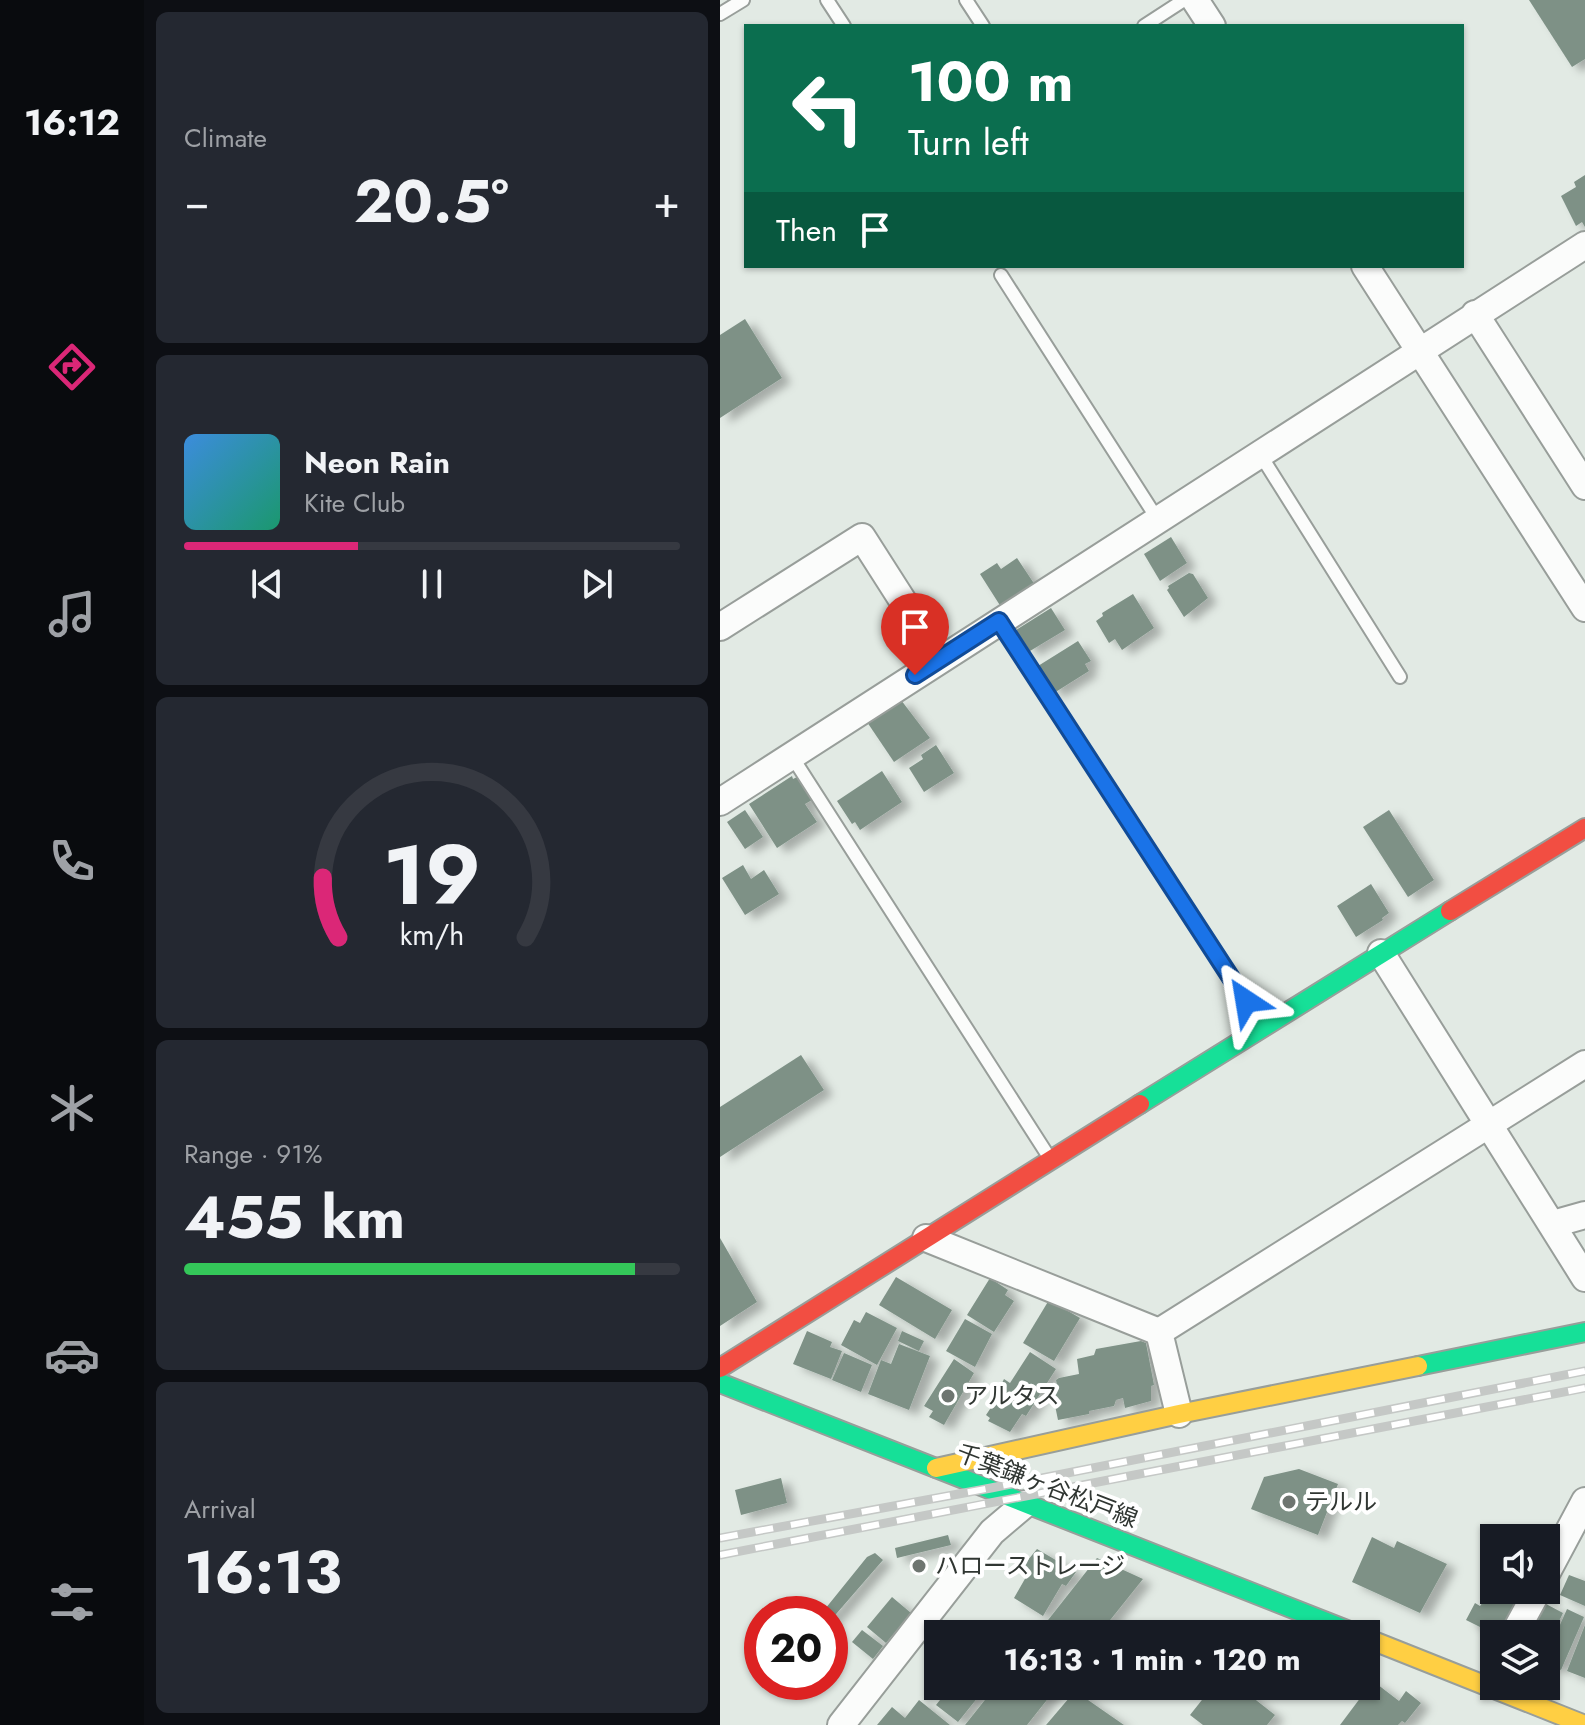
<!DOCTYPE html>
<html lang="en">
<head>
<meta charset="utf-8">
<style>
	:root { --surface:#171b24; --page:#242831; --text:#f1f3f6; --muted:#9ea1a6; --line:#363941; --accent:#db2777 }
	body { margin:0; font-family:Jost,"Noto Sans JP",sans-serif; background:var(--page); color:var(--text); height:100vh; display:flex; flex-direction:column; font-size:30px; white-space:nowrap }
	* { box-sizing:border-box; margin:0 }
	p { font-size:26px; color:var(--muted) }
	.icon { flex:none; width:44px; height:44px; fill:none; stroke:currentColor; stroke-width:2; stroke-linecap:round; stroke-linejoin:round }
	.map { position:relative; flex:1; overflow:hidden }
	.sheet { display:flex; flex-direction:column; gap:12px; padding:12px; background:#0d0f14; width:576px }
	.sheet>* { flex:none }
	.guide { position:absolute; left:24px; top:24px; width:720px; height:244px; border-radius:0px; box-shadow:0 2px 6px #0004; background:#0b6e4f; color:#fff; overflow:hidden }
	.buttons { position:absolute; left:760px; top:1524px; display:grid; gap:16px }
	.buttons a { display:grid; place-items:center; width:80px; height:80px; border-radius:0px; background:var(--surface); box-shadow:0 2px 6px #0004; font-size:40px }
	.speed { position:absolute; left:24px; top:1596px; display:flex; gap:16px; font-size:40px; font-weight:700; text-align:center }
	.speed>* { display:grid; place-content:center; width:104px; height:104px; border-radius:50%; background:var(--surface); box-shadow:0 2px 6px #0004; line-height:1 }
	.speed .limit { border:12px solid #d22; background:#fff; color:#111 }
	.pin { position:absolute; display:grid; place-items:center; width:68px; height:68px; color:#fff; margin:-82px -34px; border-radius:50% 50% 50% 0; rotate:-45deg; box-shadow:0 0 8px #0007 }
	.pin .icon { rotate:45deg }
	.me { position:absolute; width:88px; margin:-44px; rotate:327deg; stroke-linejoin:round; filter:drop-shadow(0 0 6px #0008) }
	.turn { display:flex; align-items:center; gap:28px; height:168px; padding:0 32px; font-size:36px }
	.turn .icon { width:104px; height:104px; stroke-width:2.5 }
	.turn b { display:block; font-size:56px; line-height:68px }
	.then { display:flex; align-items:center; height:76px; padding:0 32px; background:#0003; gap:16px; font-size:30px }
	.big { font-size:60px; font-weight:700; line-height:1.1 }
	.sheet .card { flex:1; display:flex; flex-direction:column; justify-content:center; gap:12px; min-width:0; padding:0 28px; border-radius:12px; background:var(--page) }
	.sheet .dial { align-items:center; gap:0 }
	.dial svg { height:208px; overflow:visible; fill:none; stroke:var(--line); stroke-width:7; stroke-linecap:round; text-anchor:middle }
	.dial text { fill:var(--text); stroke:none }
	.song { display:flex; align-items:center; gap:24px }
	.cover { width:96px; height:96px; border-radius:12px; background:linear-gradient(135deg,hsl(210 70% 55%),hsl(160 70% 35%)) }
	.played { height:8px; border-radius:4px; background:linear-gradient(90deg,var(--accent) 35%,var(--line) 35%) }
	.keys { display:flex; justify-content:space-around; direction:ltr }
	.heat { display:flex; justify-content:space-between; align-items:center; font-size:44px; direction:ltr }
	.charge { height:12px; border-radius:6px; background:linear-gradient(90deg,#34c759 91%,var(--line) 0) }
	.trip { position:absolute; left:204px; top:1620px; width:456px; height:80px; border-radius:0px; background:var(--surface); box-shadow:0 2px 6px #0004; font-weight:700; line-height:80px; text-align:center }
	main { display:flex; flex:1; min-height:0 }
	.tab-bar { display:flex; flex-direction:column; width:144px; justify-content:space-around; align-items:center; background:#090b0e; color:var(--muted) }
	.tab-bar .icon { width:56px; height:56px }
	.tab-bar .selected { color:var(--accent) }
	.tab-bar b { font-size:36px; color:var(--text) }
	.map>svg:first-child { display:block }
	.building { fill:#7e9186; filter:url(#shadow) }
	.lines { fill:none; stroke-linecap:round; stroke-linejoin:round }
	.lane-casing { stroke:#989e9a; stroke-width:16 }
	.street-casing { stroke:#989e9a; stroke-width:30 }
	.fast-casing { stroke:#989e9a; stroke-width:22 }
	.slow-casing { stroke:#989e9a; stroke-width:22 }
	.jam-casing { stroke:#989e9a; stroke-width:22 }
	.lane { stroke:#fbfcfb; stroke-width:12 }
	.street { stroke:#fbfcfb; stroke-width:26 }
	.fast { stroke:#16e098; stroke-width:18 }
	.slow { stroke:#ffcf43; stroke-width:18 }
	.jam { stroke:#f24e42; stroke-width:18 }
	.rail-casing { stroke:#c5c8c6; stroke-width:9 }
	.rail { stroke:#fff; stroke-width:6; stroke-dasharray:18; stroke-linecap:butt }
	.route-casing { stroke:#114b97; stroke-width:20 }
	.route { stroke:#1a73e8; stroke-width:14 }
	.poi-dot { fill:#6e7570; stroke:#fff; stroke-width:3 }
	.labels { text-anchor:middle; stroke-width:8; stroke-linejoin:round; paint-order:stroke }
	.poi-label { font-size:24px; fill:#303632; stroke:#fff; text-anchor:start }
	.street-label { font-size:24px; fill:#303632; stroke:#fff }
</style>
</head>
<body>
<main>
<nav class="tab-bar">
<b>16:12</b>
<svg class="icon selected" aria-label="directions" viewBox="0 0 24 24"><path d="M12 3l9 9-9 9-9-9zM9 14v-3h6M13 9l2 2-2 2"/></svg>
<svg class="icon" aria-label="music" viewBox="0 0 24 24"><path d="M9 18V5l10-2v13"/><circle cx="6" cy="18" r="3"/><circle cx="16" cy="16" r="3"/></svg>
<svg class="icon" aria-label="phone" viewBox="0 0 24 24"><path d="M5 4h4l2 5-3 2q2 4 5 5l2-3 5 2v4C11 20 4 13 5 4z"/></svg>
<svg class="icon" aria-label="climate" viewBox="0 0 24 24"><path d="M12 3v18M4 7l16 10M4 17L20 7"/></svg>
<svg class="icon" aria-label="car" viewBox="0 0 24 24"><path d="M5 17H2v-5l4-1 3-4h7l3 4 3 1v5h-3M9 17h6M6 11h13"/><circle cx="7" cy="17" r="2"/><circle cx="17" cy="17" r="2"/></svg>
<svg class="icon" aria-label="filters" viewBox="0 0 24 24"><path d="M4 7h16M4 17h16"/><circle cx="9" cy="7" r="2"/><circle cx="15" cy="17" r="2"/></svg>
</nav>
<section class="sheet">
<div class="card"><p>Climate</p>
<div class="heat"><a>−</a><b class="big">20.5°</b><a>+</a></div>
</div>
<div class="card">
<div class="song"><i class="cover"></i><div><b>Neon Rain</b><p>Kite Club</p></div></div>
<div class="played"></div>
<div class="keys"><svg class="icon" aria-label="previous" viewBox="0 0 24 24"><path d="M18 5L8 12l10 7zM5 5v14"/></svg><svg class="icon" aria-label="pause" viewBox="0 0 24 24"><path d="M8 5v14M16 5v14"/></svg><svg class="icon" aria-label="next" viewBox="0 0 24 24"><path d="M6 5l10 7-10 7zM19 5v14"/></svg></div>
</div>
<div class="card dial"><svg viewBox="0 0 100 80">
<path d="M14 69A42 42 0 1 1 86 69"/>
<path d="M14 69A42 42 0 0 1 8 46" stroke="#db2777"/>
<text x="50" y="56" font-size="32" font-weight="700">19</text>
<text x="50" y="72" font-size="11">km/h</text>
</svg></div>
<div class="card"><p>Range · 91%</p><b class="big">455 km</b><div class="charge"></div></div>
<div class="card"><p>Arrival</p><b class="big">16:13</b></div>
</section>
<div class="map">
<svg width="865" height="1725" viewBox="0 0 865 1725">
	<defs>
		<filter id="shadow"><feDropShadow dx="9" dy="5" stdDeviation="4" flood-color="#0004"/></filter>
	</defs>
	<rect width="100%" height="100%" fill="#e2eae4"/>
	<g class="building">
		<polygon points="809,0 865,0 865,59 852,67"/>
		<polygon points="865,175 865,227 862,222 856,226 841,196 856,187 854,182"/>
		<polygon points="25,319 62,378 0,418 0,335"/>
		<polygon points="451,537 467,563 440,581 424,554"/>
		<polygon points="297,558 315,585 281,607 260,574 277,563 281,569"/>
		<polygon points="469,573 473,574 488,598 464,617 447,590 449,588 448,586"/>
		<polygon points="413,594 434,628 402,650 395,639 389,643 376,621 383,616 382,613"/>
		<polygon points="331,608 345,630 310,651 296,630"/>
		<polygon points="358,641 371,661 365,664 369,671 334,693 318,666"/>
		<polygon points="181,700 210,738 174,762 147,722"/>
		<polygon points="216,745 234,773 204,792 189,768 203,759 201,755"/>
		<polygon points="162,771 182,802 140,830 135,822 132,824 117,801"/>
		<polygon points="72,776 73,779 77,777 92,800 85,804 97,822 57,848 29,804"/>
		<polygon points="25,810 43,837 25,849 7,822"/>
		<polygon points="669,810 714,880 688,897 643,827"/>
		<polygon points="23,865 31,879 44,870 59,894 25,915 2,878"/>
		<polygon points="651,884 669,913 662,918 663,920 636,937 617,906"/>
		<polygon points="81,1055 104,1090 0,1157 0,1107"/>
		<polygon points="0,1238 37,1302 0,1326"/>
		<polygon points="176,1277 232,1310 215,1339 159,1305"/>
		<polygon points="270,1278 288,1290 285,1295 294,1301 274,1332 247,1315"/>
		<polygon points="329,1300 360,1318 334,1361 303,1343"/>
		<polygon points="146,1312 177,1328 157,1365 121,1345 134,1320 140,1323"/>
		<polygon points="245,1319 272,1334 255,1367 226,1351"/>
		<polygon points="87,1331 112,1342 110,1347 122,1351 111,1379 73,1364"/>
		<polygon points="182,1331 204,1341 199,1351 178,1341"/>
		<polygon points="421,1341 426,1343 434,1385 431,1386 431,1401 405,1408 403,1398 396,1400 394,1406 369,1411 369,1414 338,1420 331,1386 337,1385 336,1380 339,1378 359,1374 357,1359 374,1355 376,1349"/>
		<polygon points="179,1344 210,1356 189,1410 148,1394 161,1360 171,1364"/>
		<polygon points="310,1352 336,1369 306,1416 302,1414 290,1432 268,1421 270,1418 266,1415 282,1391 279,1389 284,1379 290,1383"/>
		<polygon points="124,1353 152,1365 141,1392 112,1380"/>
		<polygon points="234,1359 254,1373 224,1425 209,1417 213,1411 204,1406"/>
		<polygon points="579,1469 618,1484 598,1535 531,1509 544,1477"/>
		<polygon points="61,1478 67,1503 21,1515 15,1490"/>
		<polygon points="228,1535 231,1545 177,1558 175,1548"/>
		<polygon points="652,1537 674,1548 677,1541 727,1564 700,1613 632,1582"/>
		<polygon points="317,1549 356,1572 346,1586 342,1584 323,1616 294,1598 310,1570 303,1566"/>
		<polygon points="155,1553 163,1560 110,1621 110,1614 101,1614 147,1557"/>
		<polygon points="377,1558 423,1579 379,1634 317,1634"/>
		<polygon points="849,1575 865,1581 865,1606 840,1595"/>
		<polygon points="772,1590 805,1590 782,1634 774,1634 746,1620 755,1603 760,1606"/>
		<polygon points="172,1597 191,1613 166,1643 147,1627"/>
		<polygon points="826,1604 843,1613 826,1648 826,1634 811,1634"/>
		<polygon points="847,1609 864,1617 841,1670 826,1663 826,1656"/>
		<polygon points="865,1625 865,1678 847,1671"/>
		<polygon points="142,1630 163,1646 153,1659 132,1642"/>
		<polygon points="653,1681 679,1701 686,1691 701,1703 685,1723 682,1721 678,1725 620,1725"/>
		<polygon points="220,1686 267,1686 238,1722 216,1705 220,1700 213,1695"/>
		<polygon points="276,1686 338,1686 307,1725 245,1725"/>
		<polygon points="493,1686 518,1686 555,1715 547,1725 483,1725 470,1715"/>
		<polygon points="355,1691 404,1725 326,1725"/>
		<polygon points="199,1700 230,1725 157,1725 172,1707 185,1718"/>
	</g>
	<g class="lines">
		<defs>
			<g id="lane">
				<polyline points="107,0 124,26"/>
				<polyline points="246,0 263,26"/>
				<polyline points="0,14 23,0"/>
				<polyline points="424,26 464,0"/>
				<polyline points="281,275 438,520"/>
				<polyline points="540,454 680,677"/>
				<polyline points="279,621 540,1024"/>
				<polyline points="71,755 329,1157"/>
			</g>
			<g id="street">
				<polyline points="475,0 492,26"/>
				<polyline points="645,266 865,608"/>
				<polyline points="755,314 865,486"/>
				<polyline points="0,627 142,537 220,659"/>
				<polyline points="0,802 865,245"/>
				<polyline points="661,953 865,1278"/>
				<polyline points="833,1224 865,1215"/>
				<polyline points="206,1238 439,1332"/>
				<polyline points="459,1414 439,1332 865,1064"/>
				<polyline points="826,1574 865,1501"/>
				<polyline points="794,1634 818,1590"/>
				<polyline points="121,1725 272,1532 305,1504"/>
			</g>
			<g id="fast">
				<polyline points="420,1104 730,911"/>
				<polyline points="698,1366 865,1332"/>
				<polyline points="0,1383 637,1634"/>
			</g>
			<g id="slow">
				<polyline points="216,1468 459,1414 698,1366"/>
				<polyline points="646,1638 865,1725"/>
			</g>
			<g id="jam">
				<polyline points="730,911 865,828"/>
				<polyline points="0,1368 420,1104"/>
			</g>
		</defs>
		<use href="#lane" class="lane-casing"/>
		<use href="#street" class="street-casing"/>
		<use href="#fast" class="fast-casing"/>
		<use href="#slow" class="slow-casing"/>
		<use href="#jam" class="jam-casing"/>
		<use href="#lane" class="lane"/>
		<use href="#street" class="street"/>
		<use href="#fast" class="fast"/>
		<use href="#slow" class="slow"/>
		<use href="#jam" class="jam"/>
		<defs>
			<g id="rail">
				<polyline points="0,1538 271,1488 865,1371"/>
				<polyline points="0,1555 865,1388"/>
			</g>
		</defs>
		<use href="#rail" class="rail-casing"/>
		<use href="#rail" class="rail"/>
	</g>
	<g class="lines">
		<defs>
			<polyline id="route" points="195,675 279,621 526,1001"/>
		</defs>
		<use href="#route" class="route-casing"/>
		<use href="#route" class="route"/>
	</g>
	<g class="poi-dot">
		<circle cx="228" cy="1396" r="8"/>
		<circle cx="569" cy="1502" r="8"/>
		<circle cx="199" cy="1566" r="8"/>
	</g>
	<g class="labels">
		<g class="poi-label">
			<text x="244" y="1404">アルタス</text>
			<text x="585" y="1510">テルル</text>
			<text x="215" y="1574">ハローストレージ</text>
		</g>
		<g class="street-label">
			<text transform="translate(327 1486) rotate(21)" y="8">千葉鎌ヶ谷松戸線</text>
		</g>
	</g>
</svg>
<div class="buttons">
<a><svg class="icon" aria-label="sound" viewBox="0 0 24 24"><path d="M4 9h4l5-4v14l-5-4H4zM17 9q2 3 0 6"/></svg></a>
<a><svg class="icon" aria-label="layers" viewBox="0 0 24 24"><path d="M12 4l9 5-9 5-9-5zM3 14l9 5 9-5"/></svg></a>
</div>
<div class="speed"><div class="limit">20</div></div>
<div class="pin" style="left:195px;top:675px;background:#d93025"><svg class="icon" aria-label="arrive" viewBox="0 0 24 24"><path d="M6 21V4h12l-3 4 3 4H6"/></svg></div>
<svg class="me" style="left:526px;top:1001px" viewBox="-20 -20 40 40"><path d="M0-17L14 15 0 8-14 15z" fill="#1a73e8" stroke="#fff" stroke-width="4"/></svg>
<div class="trip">16:13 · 1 min · 120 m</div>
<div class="guide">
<div class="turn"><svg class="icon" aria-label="left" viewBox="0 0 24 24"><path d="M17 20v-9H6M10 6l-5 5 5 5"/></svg><div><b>100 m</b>Turn left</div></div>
<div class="then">Then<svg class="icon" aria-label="arrive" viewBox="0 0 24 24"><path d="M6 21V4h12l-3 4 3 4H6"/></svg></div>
</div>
</div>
</main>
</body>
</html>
